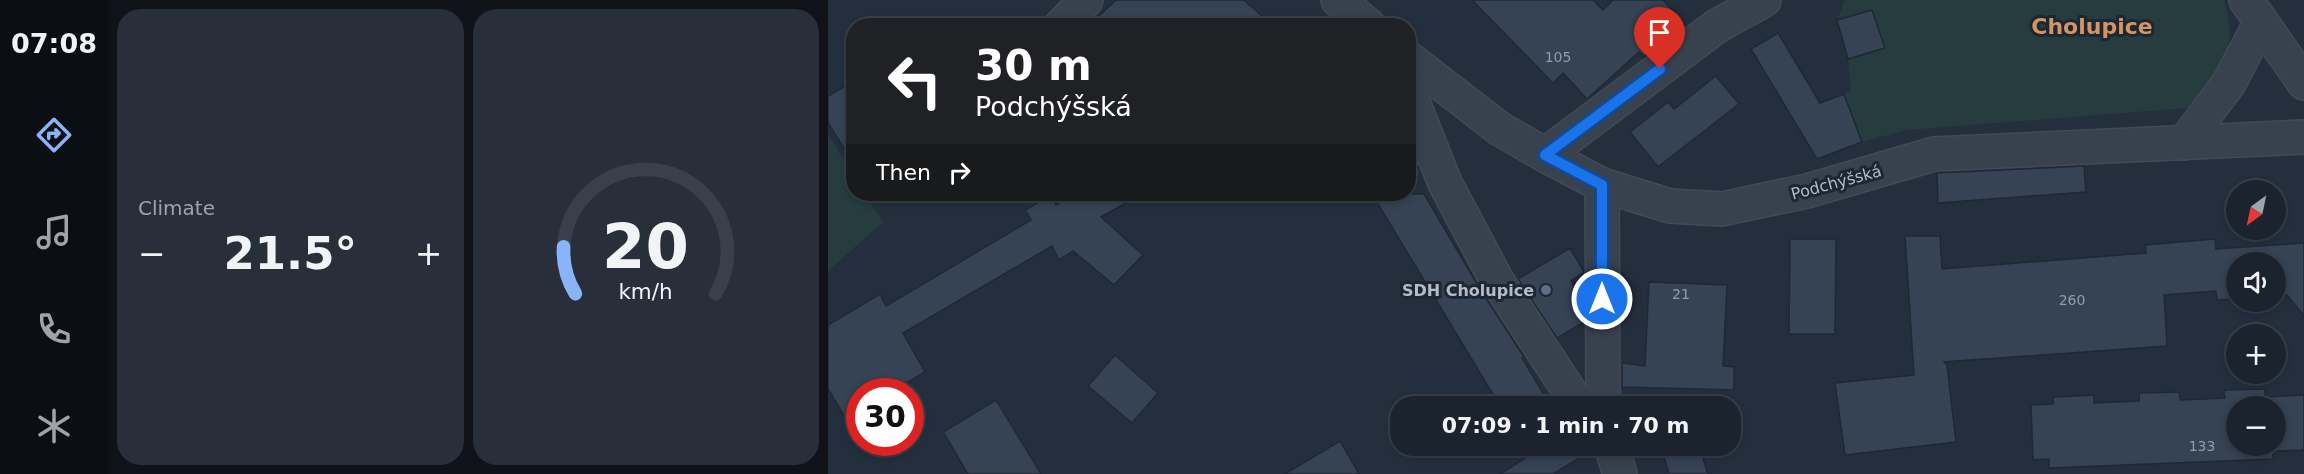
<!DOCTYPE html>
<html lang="en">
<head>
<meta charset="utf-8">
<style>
	:root { --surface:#1b232e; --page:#282f3a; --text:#f1f3f6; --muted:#a0a4aa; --line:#39404a; --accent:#8ab4f8 }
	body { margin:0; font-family:"DejaVu Sans",sans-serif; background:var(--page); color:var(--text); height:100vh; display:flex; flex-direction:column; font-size:22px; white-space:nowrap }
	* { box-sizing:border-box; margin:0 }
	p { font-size:20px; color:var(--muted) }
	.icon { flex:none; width:33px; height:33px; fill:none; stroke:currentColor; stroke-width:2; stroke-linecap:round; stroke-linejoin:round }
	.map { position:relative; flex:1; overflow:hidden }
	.details { display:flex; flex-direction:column; gap:9px; padding:9px; background:#0f1319; width:720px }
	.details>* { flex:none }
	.banner { position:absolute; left:18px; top:18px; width:570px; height:183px; border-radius:24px; box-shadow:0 3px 9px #0003,0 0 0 2px var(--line); background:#202124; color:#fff; overflow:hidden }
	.needle { width:39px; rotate:213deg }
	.buttons { position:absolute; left:1398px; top:180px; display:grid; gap:12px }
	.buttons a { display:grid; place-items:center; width:60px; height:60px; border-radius:50%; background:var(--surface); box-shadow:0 3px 9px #0003,0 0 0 2px var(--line); font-size:30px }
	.speed { position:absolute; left:18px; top:378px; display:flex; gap:12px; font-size:30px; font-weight:700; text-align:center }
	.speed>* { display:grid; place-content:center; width:78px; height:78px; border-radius:50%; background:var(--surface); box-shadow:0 3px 9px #0003,0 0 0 2px var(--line); line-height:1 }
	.speed .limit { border:9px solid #d22; background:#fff; color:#111 }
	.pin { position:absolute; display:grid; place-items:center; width:51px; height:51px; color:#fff; margin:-62px -26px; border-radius:50% 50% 50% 0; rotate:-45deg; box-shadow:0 0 6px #0007 }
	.pin .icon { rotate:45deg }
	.me { position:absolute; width:66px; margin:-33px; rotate:0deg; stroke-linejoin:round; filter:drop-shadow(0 0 4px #0008) }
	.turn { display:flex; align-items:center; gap:21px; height:126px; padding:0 30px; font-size:27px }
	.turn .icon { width:78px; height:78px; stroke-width:2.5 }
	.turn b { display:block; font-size:42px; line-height:51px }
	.then { display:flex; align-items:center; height:57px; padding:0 30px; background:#0003; gap:12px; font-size:22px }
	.big { font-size:45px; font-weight:800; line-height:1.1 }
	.details .tile { flex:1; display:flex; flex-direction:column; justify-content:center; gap:9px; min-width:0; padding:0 21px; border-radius:24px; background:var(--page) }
	.details .dial { align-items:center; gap:0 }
	.dial svg { height:156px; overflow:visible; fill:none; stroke:var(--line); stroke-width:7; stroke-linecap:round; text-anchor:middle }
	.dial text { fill:var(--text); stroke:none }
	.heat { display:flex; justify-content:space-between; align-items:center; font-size:33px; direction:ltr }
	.details .tiles { flex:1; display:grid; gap:9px; grid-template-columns:repeat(2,1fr) }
	.trip { position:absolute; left:562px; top:396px; width:351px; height:60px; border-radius:24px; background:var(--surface); box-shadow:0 3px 9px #0003,0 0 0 2px var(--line); font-weight:800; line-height:60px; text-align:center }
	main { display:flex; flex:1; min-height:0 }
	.tabs { display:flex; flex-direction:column; width:108px; justify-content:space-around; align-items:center; background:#0b0e12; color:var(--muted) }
	.tabs .icon { width:42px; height:42px }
	.tabs .selected { color:var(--accent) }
	.tabs b { font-size:27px; color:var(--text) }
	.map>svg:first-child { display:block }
	.green { fill:#263c3f }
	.building { fill:#364354; stroke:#1f2835; stroke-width:1.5; fill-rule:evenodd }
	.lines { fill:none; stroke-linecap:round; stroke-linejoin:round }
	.minor-casing { stroke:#414a57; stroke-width:36 }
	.minor { stroke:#38414e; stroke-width:33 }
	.route-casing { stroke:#114b97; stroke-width:15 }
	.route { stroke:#1a73e8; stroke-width:10 }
	.service-dot { fill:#5c6f8a; stroke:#1d2633; stroke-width:2 }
	.labels { text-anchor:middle; stroke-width:6; stroke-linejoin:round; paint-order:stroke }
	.number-label { font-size:14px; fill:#929caa }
	.street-label { font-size:16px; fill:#b4bcc9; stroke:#1d2633 }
	.poi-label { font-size:16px; font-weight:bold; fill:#b4bcc9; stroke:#1d2633; text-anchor:end }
	.district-label { font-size:22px; font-weight:bold; fill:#d59563; stroke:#1d2633 }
</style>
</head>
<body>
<main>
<nav class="tabs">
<b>07:08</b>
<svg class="icon selected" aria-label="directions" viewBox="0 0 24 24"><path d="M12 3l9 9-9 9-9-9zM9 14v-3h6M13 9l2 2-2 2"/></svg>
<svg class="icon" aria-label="music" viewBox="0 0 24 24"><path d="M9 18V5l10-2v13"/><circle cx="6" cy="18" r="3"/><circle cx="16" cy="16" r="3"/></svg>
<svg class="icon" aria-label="phone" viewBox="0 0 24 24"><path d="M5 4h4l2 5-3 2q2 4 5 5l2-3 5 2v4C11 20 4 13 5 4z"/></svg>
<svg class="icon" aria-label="climate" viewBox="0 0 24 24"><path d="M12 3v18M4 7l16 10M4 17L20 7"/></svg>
</nav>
<section class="details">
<div class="tiles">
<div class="tile"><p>Climate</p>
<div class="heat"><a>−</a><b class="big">21.5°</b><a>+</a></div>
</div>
<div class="tile dial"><svg viewBox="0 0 100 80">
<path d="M14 69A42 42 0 1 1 86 69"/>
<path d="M14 69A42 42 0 0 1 8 45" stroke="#8ab4f8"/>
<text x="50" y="56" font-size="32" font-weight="700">20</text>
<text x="50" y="72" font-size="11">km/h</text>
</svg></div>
</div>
</section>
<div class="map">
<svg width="1476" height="474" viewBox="0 0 1476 474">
	<rect width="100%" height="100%" fill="#242f3e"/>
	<g class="green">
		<path d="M1017,0H1396C1411,58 1398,68 1359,108L1078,130L1034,142L1016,94L1023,91L1020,59L1057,47L1044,10L1009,20Z"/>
		<polygon points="0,134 25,175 26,194 37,194 55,222 0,271"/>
	</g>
	<g class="building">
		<polygon points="288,0 416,0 445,26 260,26"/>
		<polygon points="644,0 765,0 775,10 785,0 835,0 855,21 816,57 811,52 759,99 735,73 725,83"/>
		<polygon points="1044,10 1057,48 1020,59 1009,20"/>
		<polygon points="950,33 992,103 1016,94 1034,142 989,159 923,49"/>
		<polygon points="888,76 911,104 830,167 802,132 840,102 846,109"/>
		<polygon points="26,81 26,164 0,123 0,96"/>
		<polygon points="1256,166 1258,192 1110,203 1109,173"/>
		<polygon points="248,194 314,194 273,217 315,255 286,285 245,251 231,260 224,246 75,333 97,372 64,392 32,392 32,442 0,389 0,325 52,294 58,306 203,220 197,210 223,195 228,205"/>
		<polygon points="544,194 596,194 652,289 696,357 694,358 723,406 672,406"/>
		<polygon points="1077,236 1112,236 1114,269 1318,253 1317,245 1387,239 1388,249 1476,243 1476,316 1459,295 1448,296 1448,262 1408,262 1408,299 1389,300 1388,291 1336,295 1339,346 1116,362 1119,365 1128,442 1017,455 1007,383 1086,375"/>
		<polygon points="962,239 1008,239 1007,334 961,334"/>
		<polygon points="742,248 756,272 743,281 752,297 746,300 756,316 756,322 729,338 690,279"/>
		<polygon points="821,282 899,285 895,366 906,367 906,390 794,387 794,363 817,366"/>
		<polygon points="287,355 330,393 304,423 260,386"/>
		<path d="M1437,389V397L1476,395V450L1445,451V459L1221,468V459L1205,460L1203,405L1225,404V397L1266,395V403L1311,401V393L1351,392L1352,400L1397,398L1396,390ZM1408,406H1448V446H1408Z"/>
		<polygon points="168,400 213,474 140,474 115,432"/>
		<polygon points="512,441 531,474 457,474"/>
		<polygon points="695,446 746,446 753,457 725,474 672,474 701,456"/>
		<polygon points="833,446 871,446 880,474 841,474"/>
	</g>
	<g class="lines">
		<defs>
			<g id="minor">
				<polyline points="510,0 541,26"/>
				<polyline points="1418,0 1476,83"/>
				<polyline points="233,26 258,0"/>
				<polyline points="580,58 672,129 717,155 774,185 842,206 894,209 979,191 1106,154 1476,137"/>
				<polyline points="580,90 617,183 668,279 751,406"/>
				<polyline points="1356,143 1401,83 1433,22"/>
				<polyline points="717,155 889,26 936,0"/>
				<polyline points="774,185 775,390 777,406"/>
				<polyline points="783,446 792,474"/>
			</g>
		</defs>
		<use href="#minor" class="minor-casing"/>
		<use href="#minor" class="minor"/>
	</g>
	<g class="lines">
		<defs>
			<polyline id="route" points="774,299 774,185 717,155 832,69"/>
		</defs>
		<use href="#route" class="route-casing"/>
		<use href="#route" class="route"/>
	</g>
	<circle class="service-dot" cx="718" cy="290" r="6"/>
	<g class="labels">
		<g class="number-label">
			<text x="730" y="62">105</text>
			<text x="853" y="299">21</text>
			<text x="1244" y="305">260</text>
			<text x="1374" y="451">133</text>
		</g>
		<g class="street-label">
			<text transform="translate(1008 182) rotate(-15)" y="6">Podchýšská</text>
		</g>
		<g class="poi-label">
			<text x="706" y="296">SDH Cholupice</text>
		</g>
		<g class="district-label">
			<text x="1264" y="34">Cholupice</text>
		</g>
	</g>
</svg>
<div class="buttons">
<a><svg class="needle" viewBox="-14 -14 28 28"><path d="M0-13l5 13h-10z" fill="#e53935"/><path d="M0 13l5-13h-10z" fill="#a0a4aa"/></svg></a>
<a><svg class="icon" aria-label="sound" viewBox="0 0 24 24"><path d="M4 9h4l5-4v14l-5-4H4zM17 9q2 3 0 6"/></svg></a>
<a>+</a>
<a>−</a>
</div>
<div class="speed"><div class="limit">30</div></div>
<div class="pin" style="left:832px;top:69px;background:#d93025"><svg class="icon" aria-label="arrive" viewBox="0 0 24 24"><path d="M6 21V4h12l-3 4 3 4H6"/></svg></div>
<svg class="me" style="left:774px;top:299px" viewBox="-20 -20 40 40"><circle r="17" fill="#1a73e8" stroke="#fff" stroke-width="3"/><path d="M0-11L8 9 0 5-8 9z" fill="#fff"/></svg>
<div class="trip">07:09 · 1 min · 70 m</div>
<div class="banner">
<div class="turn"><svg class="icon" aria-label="left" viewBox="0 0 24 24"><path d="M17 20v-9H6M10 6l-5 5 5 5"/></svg><div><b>30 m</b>Podchýšská</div></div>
<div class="then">Then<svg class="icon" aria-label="right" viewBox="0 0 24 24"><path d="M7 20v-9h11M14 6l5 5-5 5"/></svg></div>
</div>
</div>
</main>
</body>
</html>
